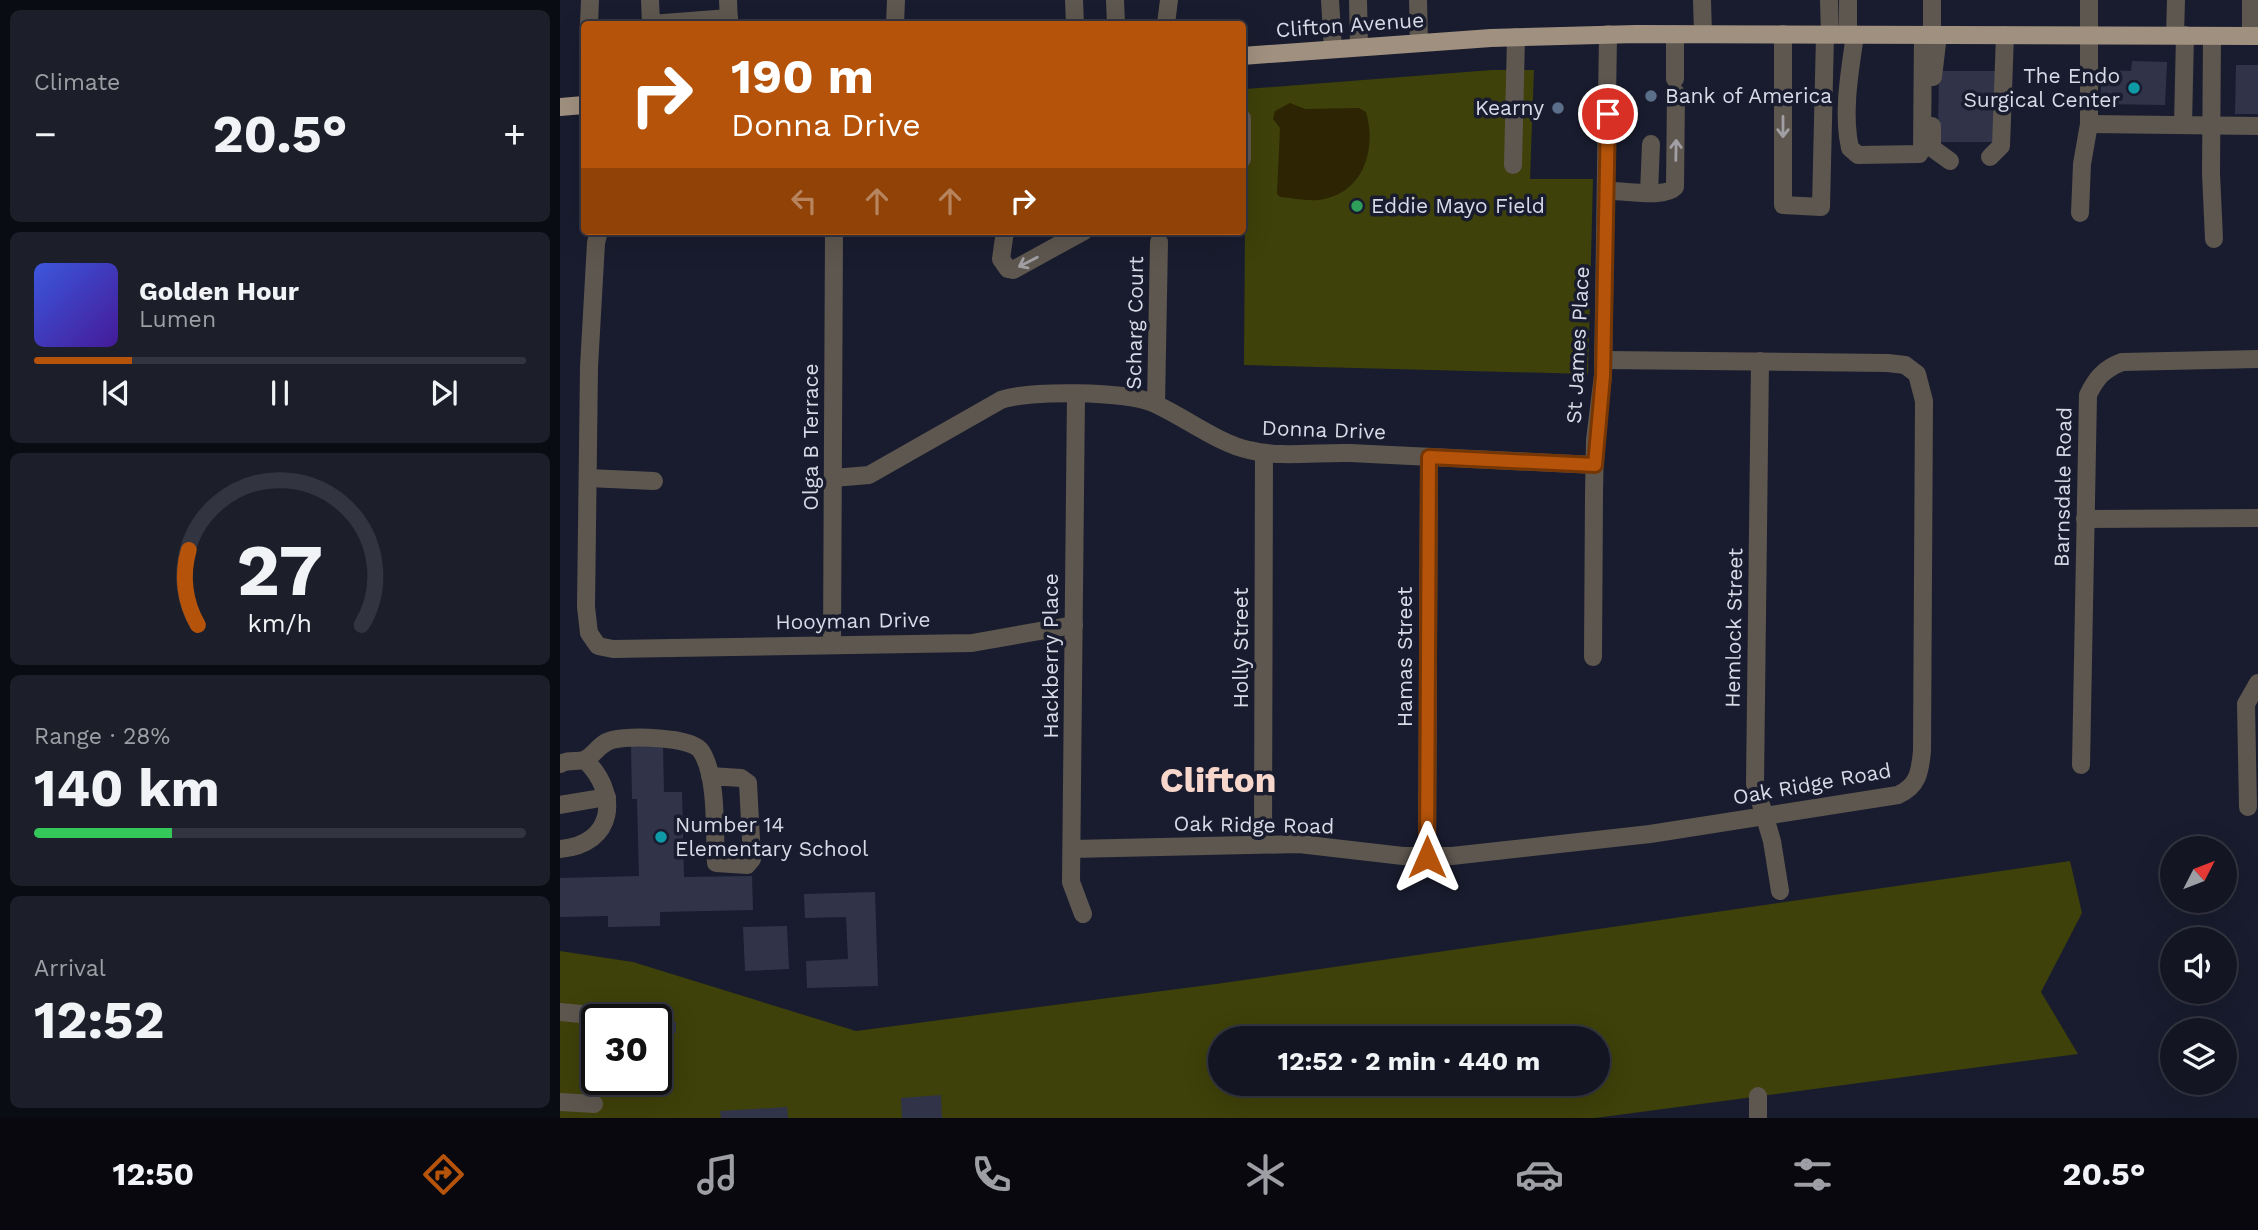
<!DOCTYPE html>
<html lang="en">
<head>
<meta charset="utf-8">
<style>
	:root { --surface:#131522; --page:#1c1e2a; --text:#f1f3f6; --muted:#9d9fa5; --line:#323440; --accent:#b45309 }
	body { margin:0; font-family:"Work Sans",sans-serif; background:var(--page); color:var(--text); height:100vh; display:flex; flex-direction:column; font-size:26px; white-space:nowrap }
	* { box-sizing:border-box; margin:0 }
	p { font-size:23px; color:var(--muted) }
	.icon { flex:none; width:38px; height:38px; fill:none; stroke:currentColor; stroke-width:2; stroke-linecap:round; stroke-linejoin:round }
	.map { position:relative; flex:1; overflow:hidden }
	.panel { display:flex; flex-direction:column; gap:10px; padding:10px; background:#0a0c13; width:560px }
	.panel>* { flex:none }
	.top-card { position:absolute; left:21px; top:21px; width:665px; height:214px; border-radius:7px; box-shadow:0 7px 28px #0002,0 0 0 2px var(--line); background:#b45309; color:#fff; overflow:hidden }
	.needle { width:46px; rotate:48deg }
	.controls { position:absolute; left:1600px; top:836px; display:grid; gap:14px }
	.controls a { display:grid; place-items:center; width:77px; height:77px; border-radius:50%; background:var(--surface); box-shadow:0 7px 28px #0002,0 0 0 2px var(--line); font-size:35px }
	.speed { position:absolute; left:21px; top:1004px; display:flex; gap:14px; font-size:35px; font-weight:700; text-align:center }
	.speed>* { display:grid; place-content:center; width:91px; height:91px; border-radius:50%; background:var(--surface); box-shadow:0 7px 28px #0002,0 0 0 2px var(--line); line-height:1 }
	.speed .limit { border:4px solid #111; border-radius:10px; background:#fff; color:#111 }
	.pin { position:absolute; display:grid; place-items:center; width:60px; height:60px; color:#fff; margin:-30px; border:4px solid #fff; border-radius:50%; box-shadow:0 2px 7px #0007 }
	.me { position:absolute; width:77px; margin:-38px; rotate:0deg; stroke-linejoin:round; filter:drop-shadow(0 0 5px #0008) }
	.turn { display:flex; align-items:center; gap:24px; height:147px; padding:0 35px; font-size:32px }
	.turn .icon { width:91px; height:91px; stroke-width:2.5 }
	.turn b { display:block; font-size:49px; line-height:60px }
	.lanes { display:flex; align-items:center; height:66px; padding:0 35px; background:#0003; justify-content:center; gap:35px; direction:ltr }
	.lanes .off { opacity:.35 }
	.big { font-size:52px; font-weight:700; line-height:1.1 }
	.panel .widget { flex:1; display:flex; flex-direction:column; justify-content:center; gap:10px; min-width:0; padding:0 24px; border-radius:10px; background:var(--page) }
	.panel .dial { align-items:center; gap:0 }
	.dial svg { height:182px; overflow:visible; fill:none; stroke:var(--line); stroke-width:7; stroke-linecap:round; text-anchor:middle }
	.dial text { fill:var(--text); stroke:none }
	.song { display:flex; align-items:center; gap:21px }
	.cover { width:84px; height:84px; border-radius:10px; background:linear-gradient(135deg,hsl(230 70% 55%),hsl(260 70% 35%)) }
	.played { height:7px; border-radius:4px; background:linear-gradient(90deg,var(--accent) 20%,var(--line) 20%) }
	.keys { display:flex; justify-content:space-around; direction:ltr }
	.heat { display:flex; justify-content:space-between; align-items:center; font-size:38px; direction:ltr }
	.charge { height:10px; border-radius:5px; background:linear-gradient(90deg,#34c759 28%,var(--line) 0) }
	.trip { position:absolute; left:648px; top:1026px; width:402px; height:70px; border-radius:35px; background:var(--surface); box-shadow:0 7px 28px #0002,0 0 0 2px var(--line); font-weight:700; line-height:70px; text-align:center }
	.menu { display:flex; height:112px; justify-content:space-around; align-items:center; background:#08080e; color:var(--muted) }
	.menu .icon { width:49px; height:49px }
	.menu .selected { color:var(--accent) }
	.menu b { font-size:32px; color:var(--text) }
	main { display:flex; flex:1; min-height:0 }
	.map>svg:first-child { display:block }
	.green { fill:#3e4109; fill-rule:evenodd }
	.sand { fill:#2c2403 }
	.building { fill:#313449 }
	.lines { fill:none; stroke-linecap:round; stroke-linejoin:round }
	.minor { stroke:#5e574f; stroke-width:18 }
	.major { stroke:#a0907f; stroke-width:18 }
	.oneway { stroke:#a19fa3 }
	.route-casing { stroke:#753606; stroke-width:18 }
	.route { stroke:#b45309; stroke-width:12 }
	.culture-dot { fill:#0f9aa8; stroke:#191c2e; stroke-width:2.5 }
	.service-dot { fill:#5c6f8a; stroke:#191c2e; stroke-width:2.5 }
	.leisure-dot { fill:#2e9e5b; stroke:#191c2e; stroke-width:2.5 }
	.labels { text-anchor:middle; stroke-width:7; stroke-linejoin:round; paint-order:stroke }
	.street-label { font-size:21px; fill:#d8dae7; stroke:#191c2e }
	.poi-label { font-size:21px; fill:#d8dae7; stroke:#191c2e; text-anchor:start }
	.town-label { font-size:35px; font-weight:bold; fill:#f7d6cb; stroke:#191c2e }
</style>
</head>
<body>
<main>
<section class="panel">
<div class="widget"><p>Climate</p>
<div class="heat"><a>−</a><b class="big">20.5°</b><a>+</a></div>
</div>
<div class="widget">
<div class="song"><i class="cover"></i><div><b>Golden Hour</b><p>Lumen</p></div></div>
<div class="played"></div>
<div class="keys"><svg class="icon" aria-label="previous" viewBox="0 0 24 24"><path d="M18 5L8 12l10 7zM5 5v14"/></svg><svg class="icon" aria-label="pause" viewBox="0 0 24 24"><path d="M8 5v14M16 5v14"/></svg><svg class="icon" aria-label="next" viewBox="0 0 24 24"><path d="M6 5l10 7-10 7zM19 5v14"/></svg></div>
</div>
<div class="widget dial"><svg viewBox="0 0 100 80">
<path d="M14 69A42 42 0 1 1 86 69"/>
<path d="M14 69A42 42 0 0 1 10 36" stroke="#b45309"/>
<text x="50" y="56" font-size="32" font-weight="700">27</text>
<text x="50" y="72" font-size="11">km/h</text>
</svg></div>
<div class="widget"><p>Range · 28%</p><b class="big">140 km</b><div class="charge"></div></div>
<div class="widget"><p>Arrival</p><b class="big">12:52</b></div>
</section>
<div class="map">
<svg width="1698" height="1118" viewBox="0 0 1698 1118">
	<rect width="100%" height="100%" fill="#191c2e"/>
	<g class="green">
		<polygon points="932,70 974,70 970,179 1033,179 1028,374 684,365 686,89"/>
		<path d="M1510,861L1522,913L1481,992L1518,1054L1035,1118H0V951L73,962L296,1031L656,984ZM37,1020H96V1080H37ZM660,1038H1038V1083H660Z"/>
	</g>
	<path class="sand" d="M730,103L745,109L799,108L806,112C817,150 803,195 758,200C746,201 732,198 720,197L717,194L720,128L713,119L715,111Z"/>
	<g class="building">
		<polygon points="1572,61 1607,62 1605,105 1541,104 1541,70 1571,71"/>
		<polygon points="1676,65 1698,65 1698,114 1675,114"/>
		<polygon points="1379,71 1439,71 1437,142 1378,142"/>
		<polygon points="71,746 103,746 104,792 122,792 124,877 192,876 193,910 100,912 100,926 48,927 48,916 0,917 0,878 79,876 77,799 72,799"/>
		<polygon points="315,892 318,986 247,988 246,961 288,959 286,917 245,918 244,894"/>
		<polygon points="227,926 229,969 185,971 183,927"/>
		<polygon points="99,1021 116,1022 116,1033 99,1032"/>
		<polygon points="381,1095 382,1118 342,1118 341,1098"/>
		<polygon points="227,1107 228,1118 161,1118 160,1111"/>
	</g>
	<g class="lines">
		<g class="minor">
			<polyline points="90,0 91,24 169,18"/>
			<polyline points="168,0 169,24"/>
			<polyline points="514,0 515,24"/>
			<polyline points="555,0 556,24"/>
			<polyline points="770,0 773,49"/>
			<polyline points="798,0 799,47"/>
			<polyline points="858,0 859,43"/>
			<polyline points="1142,0 1143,34"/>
			<polyline points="1269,0 1270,35"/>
			<polyline points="1691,0 1691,36"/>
			<polyline points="29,24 30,0"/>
			<polyline points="335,24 336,0"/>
			<polyline points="606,24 609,0"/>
			<polyline points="1223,34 1223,205 1261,207 1265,35"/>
			<polyline points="1288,35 1288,0"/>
			<path d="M1295,35C1290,70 1282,113 1290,148L1298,155L1359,154L1362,149L1363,35"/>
			<polyline points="1372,35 1372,0"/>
			<polyline points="1615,35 1616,0"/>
			<polyline points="1652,36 1651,173 1654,239"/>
			<polyline points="1373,77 1378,35"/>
			<polyline points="1115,79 1115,34"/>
			<polyline points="682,118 682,159"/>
			<polyline points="1529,124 1698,126"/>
			<polyline points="1623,125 1625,35"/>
			<polyline points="1372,126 1372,148 1390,161"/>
			<polyline points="1430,157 1441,146 1445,35"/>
			<polyline points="953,165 956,37"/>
			<path d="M1047,191C1064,190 1104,199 1115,187L1116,93"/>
			<polyline points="1089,193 1091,144"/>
			<polyline points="1520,213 1522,164 1529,124 1529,0"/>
			<polyline points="39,231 36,243 29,367 26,607 29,633 38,646 53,649 412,643 514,625"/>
			<polyline points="445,231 441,259 448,269 453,270 524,231"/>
			<polyline points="1200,361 1195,784 1212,841 1220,891"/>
			<polyline points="516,395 511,882 523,914"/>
			<polyline points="596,404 599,242"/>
			<polyline points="28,478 94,481"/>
			<path d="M273,478L309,475L441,400C468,390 566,391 593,403C623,416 659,444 689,450C720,458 757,452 790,453C871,457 953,461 1035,465"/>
			<polyline points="1525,519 1698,518"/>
			<polyline points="272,644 274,231"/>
			<polyline points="1033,657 1034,494 1035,440 1043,375 1048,34"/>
			<path d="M0,764C8,759 18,763 26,759C36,753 40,743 52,740C70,736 131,736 141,751C158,777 154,832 156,863L187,865L192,859L188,783L181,778L150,776"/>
			<path d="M1521,765L1528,395C1536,378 1544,369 1562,362L1698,359"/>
			<polyline points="0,805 47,797"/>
			<polyline points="1688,807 1686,704 1698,683"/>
			<polyline points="703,844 704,453"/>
			<path d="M0,849C55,844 60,794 25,760"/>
			<path d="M512,849L739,844L843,856H892L1090,834L1338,795C1358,786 1360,772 1362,751L1364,401L1357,374L1345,365L1328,363L1043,360"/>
			<polyline points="867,857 869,457"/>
			<polyline points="0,1012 21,1014"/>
			<polyline points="0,1102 34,1104"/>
			<polyline points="1198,1118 1198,1096"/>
		</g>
		<g class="major">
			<polyline points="682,56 931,38 1076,34 1698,36"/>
			<polyline points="0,107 24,105"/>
		</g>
	</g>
	<defs><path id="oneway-shaft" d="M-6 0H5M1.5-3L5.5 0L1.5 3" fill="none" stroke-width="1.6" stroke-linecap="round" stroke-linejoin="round" transform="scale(1.75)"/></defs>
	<g class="oneway">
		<use href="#oneway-shaft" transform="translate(1223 127) rotate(90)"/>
		<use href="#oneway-shaft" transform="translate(1116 150) rotate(-89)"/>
		<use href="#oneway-shaft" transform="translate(468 262) rotate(153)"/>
	</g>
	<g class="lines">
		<defs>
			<polyline id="route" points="867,857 869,457 1035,465 1043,376 1048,114"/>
		</defs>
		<use href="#route" class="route-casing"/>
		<use href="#route" class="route"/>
	</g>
	<g class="culture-dot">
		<circle cx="1574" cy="88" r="7"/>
		<circle cx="101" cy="837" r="7"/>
	</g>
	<g class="service-dot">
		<circle cx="1091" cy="96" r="7"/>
		<circle cx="998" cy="108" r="7"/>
	</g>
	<circle class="leisure-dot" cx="797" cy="206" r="7"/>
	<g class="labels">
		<g class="street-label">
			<text transform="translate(790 25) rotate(-4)" y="7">Clifton Avenue</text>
			<text transform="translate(575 323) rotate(-89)" y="7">Scharg Court</text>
			<text transform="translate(1018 345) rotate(-87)" y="7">St James Place</text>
			<text transform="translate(764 430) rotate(2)" y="7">Donna Drive</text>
			<text transform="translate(251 437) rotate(-90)" y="7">Olga B Terrace</text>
			<text transform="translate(1503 487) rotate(-89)" y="7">Barnsdale Road</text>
			<text transform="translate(293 621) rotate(-1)" y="7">Hooyman Drive</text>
			<text transform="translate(1174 628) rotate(-89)" y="7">Hemlock Street</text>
			<text transform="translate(681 648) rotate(-90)" y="7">Holly Street</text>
			<text transform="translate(491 656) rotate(-90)" y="7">Hackberry Place</text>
			<text transform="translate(845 657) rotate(-90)" y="7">Hamas Street</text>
			<text transform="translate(1252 784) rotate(-10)" y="7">Oak Ridge Road</text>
			<text transform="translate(694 825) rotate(1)" y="7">Oak Ridge Road</text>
		</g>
		<g class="poi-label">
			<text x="1560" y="83" text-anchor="end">The Endo<tspan x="1560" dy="24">Surgical Center</tspan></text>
			<text x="1105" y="103">Bank of America</text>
			<text x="984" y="115" text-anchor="end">Kearny</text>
			<text x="811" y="213">Eddie Mayo Field</text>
			<text x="115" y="832">Number 14<tspan x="115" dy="24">Elementary School</tspan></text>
		</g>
		<g class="town-label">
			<text x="658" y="792">Clifton</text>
		</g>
	</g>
</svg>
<div class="controls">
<a><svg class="needle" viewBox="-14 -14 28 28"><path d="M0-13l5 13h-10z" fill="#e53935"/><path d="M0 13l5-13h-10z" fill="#9d9fa5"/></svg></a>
<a><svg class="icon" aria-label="sound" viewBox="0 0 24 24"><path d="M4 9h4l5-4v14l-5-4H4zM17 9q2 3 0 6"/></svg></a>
<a><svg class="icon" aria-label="layers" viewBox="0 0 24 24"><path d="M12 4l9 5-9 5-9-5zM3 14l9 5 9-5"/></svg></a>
</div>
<div class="speed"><div class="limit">30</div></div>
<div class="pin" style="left:1048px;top:114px;background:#d93025"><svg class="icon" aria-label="arrive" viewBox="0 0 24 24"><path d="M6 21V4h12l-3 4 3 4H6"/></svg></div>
<svg class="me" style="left:867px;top:857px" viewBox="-20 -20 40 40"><path d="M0-17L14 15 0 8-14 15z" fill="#b45309" stroke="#fff" stroke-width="4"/></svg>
<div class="trip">12:52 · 2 min · 440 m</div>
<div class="top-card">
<div class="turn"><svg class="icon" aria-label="right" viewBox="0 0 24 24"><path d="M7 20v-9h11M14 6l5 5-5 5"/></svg><div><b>190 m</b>Donna Drive</div></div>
<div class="lanes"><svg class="icon off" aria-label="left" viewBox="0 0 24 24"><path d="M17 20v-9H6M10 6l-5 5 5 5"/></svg><svg class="icon off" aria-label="ahead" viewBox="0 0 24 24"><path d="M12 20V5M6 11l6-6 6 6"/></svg><svg class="icon off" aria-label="ahead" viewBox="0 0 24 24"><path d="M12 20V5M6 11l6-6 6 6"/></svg><svg class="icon" aria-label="right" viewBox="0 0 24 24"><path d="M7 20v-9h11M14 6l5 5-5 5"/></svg></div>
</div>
</div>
</main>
<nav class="menu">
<b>12:50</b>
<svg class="icon selected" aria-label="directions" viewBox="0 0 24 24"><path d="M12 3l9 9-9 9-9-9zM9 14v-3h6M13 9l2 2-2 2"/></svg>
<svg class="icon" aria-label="music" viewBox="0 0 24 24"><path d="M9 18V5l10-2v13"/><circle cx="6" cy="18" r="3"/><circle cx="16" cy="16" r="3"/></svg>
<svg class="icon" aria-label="phone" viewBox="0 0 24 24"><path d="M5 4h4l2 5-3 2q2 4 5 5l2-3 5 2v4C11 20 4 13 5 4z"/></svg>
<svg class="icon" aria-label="climate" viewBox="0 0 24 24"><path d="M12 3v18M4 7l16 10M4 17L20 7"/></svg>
<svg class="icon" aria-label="car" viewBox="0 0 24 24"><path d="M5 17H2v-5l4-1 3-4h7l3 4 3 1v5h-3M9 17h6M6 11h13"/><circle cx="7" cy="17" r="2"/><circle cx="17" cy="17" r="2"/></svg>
<svg class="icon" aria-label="filters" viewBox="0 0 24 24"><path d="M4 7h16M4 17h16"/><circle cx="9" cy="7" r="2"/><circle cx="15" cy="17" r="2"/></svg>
<b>20.5°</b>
</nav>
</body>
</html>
